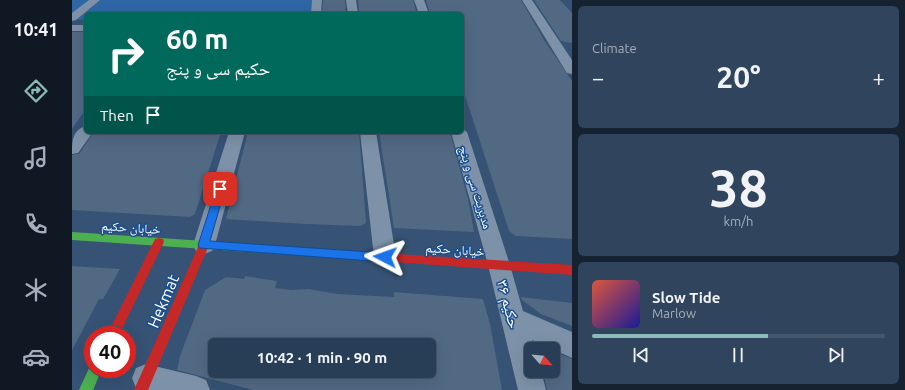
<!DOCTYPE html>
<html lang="en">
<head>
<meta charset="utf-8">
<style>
	:root { --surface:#283e57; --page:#30455d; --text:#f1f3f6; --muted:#a5aeba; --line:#44576d; --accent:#8bbbb9 }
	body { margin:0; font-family:Ubuntu,"Noto Naskh Arabic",sans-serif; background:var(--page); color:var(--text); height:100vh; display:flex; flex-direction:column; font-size:15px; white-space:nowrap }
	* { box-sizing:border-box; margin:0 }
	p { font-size:13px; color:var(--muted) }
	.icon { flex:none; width:22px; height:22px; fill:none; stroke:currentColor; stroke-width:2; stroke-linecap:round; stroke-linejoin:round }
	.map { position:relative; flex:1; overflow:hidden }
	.drawer { display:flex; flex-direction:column; gap:6px; padding:6px; background:#162230; width:333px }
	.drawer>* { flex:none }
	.top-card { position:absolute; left:12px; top:12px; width:380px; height:122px; border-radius:6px; box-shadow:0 4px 16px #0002,0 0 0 1px var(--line); background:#00695c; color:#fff; overflow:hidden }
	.needle { width:26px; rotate:117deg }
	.fabs { position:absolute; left:452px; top:342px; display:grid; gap:8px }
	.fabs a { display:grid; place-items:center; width:36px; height:36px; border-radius:6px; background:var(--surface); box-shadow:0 4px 16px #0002,0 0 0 1px var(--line); font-size:20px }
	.speed { position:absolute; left:12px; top:326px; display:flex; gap:8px; font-size:20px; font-weight:700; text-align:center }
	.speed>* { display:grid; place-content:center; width:52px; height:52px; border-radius:50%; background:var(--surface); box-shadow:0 4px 16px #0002,0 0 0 1px var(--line); line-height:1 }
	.speed .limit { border:6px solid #d22; background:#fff; color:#111 }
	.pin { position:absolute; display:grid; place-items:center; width:34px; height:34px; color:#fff; margin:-17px; border-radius:8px; box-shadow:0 2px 6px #0006 }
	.me { position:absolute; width:44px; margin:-22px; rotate:274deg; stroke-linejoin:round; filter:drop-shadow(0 0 3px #0008) }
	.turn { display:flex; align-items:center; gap:14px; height:84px; padding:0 16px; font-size:18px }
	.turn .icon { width:52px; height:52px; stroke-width:2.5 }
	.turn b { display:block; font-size:28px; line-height:34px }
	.then { display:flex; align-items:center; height:38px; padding:0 16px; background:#0003; gap:8px; font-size:15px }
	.big { font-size:30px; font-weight:700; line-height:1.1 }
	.drawer .widget { flex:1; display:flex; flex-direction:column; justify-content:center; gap:6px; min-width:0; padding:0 14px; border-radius:6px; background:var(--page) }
	.drawer .dial { align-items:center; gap:0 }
	.dial b { font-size:52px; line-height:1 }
	.song { display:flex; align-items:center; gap:12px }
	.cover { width:48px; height:48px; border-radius:6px; background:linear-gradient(135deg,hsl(10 70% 55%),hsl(240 70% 35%)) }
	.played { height:4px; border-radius:2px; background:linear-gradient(90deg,var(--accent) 60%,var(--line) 60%) }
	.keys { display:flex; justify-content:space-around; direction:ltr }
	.heat { display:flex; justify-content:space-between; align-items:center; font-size:22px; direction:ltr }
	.trip { position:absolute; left:136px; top:338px; width:228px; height:40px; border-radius:6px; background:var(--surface); box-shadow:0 4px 16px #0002,0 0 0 1px var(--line); font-weight:700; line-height:40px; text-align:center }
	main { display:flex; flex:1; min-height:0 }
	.dock { display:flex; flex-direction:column; width:72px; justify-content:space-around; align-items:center; background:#101923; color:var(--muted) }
	.dock .icon { width:28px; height:28px }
	.dock .on { color:var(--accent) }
	.dock b { font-size:18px; color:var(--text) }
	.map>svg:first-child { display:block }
	.green { fill:#2f66a5 }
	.building { fill:#526984; fill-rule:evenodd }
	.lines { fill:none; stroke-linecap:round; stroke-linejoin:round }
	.street { fill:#7d92a8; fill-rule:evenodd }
	.fast { fill:#4caf50; fill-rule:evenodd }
	.jam { fill:#c62828; fill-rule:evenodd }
	.route { fill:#1a73e8; stroke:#114b97 }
	.labels { text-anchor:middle; stroke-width:3; stroke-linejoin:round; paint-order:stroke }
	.street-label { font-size:13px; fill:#fff; stroke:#1b4f8f }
	.near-street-label { font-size:16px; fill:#fff; stroke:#1b4f8f }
</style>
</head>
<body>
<main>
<nav class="dock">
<b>10:41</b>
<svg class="icon on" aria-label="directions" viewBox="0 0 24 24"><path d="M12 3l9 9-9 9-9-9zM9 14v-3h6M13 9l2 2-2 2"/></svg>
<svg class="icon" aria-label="music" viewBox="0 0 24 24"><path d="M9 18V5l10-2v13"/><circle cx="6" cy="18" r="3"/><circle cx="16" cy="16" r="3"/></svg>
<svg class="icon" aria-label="phone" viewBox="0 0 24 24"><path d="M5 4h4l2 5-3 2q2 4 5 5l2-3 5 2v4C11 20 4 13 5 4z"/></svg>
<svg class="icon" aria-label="climate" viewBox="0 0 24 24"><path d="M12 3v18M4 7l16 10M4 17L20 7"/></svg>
<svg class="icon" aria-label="car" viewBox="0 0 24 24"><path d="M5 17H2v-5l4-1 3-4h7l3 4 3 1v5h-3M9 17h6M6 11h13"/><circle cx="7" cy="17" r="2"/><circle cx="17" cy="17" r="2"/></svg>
</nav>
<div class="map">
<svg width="500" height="390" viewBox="0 0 500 390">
	<rect width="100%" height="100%" fill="#365274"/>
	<polygon class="green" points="0,0 241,0 240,14 14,14 14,20 0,19"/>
	<g class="building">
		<polygon points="251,0 273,0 274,14 250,14"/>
		<polygon points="286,0 341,0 345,14 287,14"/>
		<polygon points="354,0 449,0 471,38 470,37 500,81 500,239 444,236 437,231 390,86 390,14 358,14"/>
		<polygon points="462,0 488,0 500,13 500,43 489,41"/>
		<polygon points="0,32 14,32 14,109 0,129"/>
		<polygon points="22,132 149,132 123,214 118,217 0,210 0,155 7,154"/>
		<polygon points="176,132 287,132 294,223 288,226 234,224 154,219"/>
		<polygon points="307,132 378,132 396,199 402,232 322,228"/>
		<polygon points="0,266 48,269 31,299 27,299 0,350"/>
		<path d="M173,276L205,281L203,288L219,290L237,289L265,294L322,297V292L411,299L418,324L430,390H181L105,370L108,356L133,290L154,277L172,279ZM143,345H357V371H143Z"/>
		<polygon points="449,297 500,303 500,326 469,314 450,300"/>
		<polygon points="481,351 500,359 500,390 475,390 471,371 481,371"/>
	</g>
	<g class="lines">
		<g class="street">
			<polygon points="17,0 28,0 4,20 0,21 0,13"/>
			<polygon points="240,0 250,0 249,14 239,14"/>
			<polygon points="274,0 284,0 286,14 276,14"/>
			<polygon points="342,0 352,0 357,14 347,14"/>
			<polygon points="450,0 460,0 500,60 500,74 495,73 493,70"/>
			<rect x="0" y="25" width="14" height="6"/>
			<path d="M14,126V132H21L6,153L0,154C0,142 0,130 14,126Z"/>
			<polygon points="390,128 395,132 438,265 451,311 500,332 500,358 460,340 462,349 459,349 459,371 469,371 474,390 446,390 416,265 379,132 390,132"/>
			<polygon points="157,132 173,132 143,245 140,251 132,254 124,251 121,245"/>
			<polygon points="288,132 304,132 324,257 321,264 313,266 305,264 302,257"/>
			<polygon points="74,364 124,376 134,380 138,390 70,390 64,388 60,378 64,368"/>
		</g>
		<g class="fast">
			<polygon points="0,232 309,253 313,254 314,257 313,260 309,261 0,240"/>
			<polygon points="19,364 21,364 21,369 30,369 21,390 7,390"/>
		</g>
		<g class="jam">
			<polygon points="87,238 91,239 92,242 47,335 35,335 83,239"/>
			<polygon points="132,241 136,242 137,245 76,390 62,390 127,245 128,242"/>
			<polygon points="309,253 500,265 500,275 309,261 305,260 304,257 305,254"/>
		</g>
	</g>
	<polygon class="route" points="148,185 153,189 138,241 313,253 316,254 318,257 316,260 313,262 128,248 126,245 144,189"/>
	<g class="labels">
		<g class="street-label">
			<text transform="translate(404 187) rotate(73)" y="5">مدیریت سی و پنج</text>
			<text transform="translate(59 227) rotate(4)" y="5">خیابان حکیم</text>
			<text transform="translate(383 249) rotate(4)" y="5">خیابان حکیم</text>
		</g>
		<g class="near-street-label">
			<text transform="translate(91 301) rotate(-67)" y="6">Hekmat</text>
			<text transform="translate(437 304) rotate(75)" y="6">حکیم ۳۶</text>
		</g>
	</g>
</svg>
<div class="fabs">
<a><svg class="needle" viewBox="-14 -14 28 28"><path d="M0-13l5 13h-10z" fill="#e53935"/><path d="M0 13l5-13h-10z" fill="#a5aeba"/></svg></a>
</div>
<div class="speed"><div class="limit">40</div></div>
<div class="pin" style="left:148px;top:189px;background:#d93025"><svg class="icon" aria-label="arrive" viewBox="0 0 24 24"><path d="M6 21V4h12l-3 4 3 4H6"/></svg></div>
<svg class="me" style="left:313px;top:257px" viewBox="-20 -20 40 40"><path d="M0-17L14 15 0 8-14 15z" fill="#1a73e8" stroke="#fff" stroke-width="4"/></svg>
<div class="trip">10:42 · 1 min · 90 m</div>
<div class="top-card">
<div class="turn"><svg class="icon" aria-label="right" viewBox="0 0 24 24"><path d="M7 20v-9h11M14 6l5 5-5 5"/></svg><div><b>60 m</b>حکیم سی و پنج</div></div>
<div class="then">Then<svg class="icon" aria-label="arrive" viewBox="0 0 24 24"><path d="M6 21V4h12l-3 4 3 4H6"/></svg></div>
</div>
</div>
<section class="drawer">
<div class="widget"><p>Climate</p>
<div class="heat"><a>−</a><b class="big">20°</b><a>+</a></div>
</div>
<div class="widget dial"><b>38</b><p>km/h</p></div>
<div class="widget">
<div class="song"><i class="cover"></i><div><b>Slow Tide</b><p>Marlow</p></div></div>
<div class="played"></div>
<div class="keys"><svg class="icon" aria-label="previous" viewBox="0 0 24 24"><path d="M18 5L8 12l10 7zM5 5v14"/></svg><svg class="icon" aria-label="pause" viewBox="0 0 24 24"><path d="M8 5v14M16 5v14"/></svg><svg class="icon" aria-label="next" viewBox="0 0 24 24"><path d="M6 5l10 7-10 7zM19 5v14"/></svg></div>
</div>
</section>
</main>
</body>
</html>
